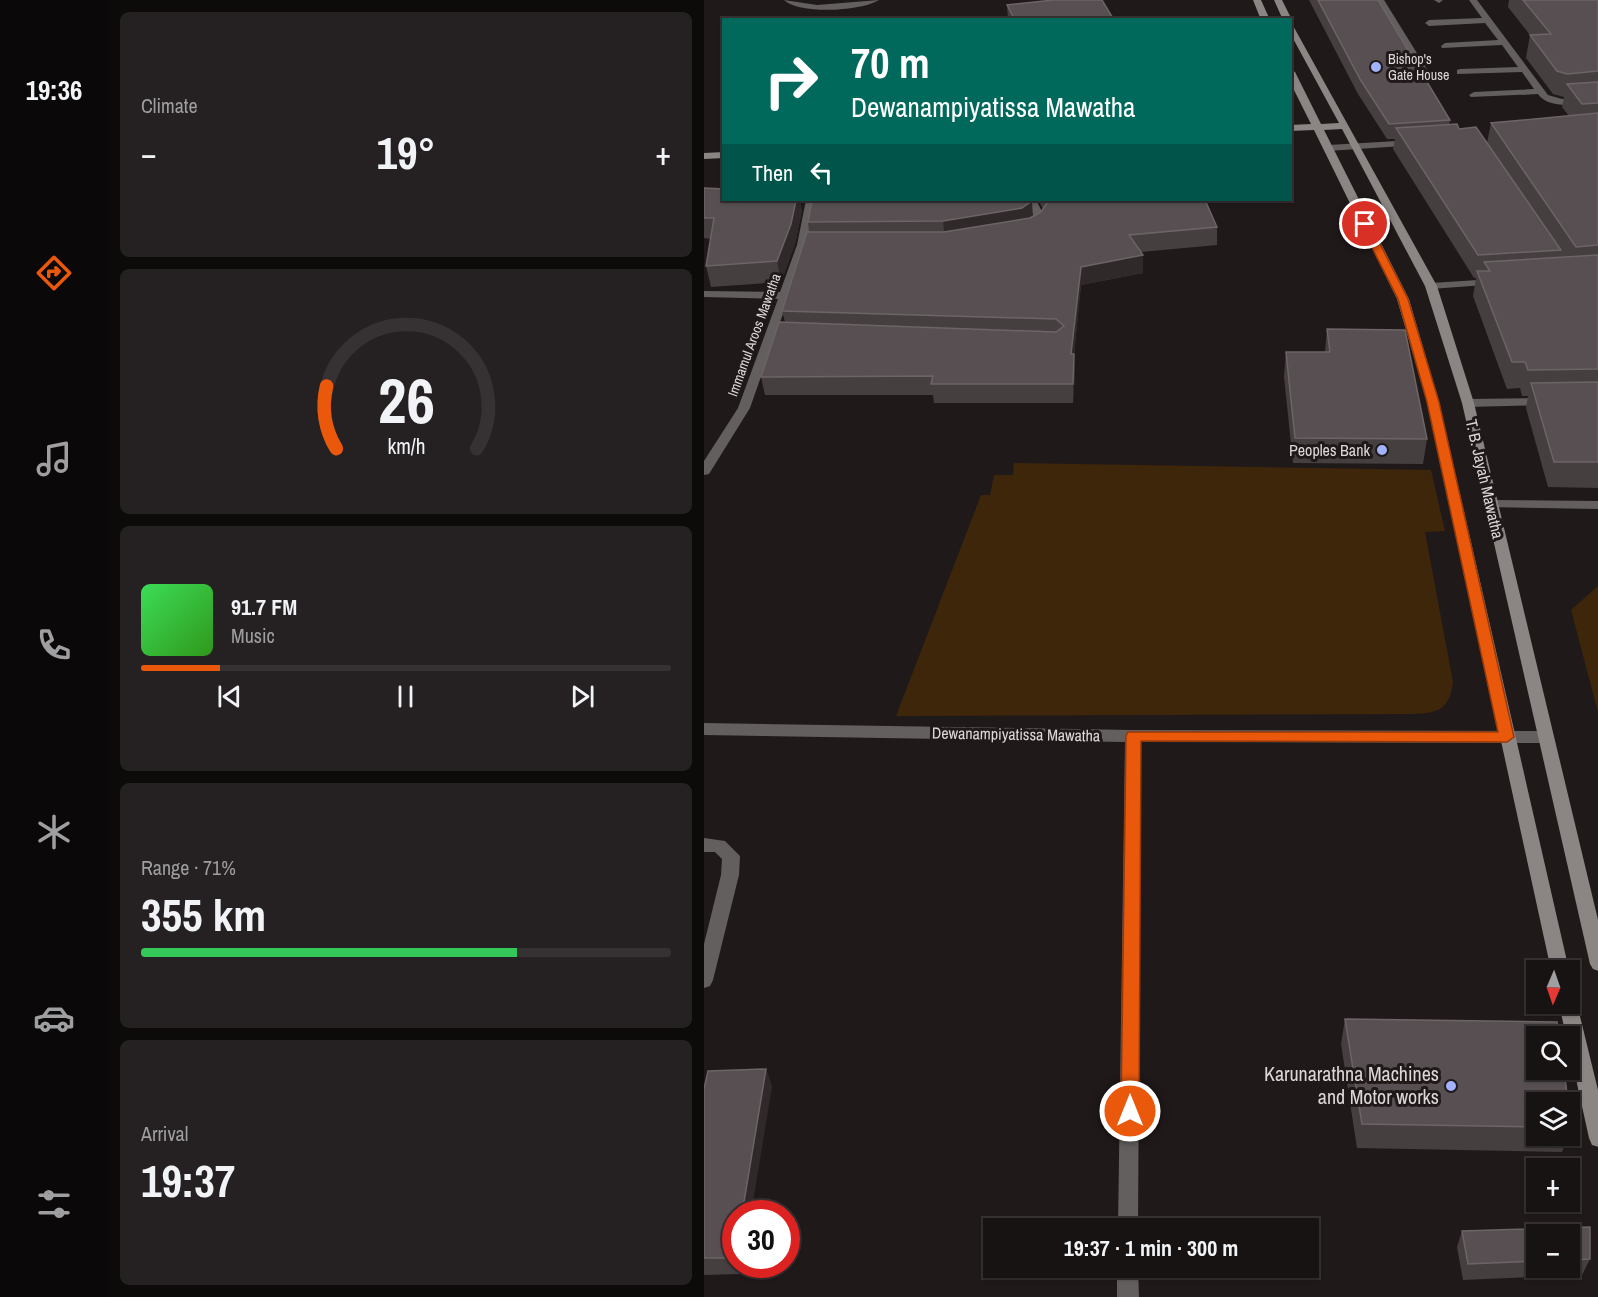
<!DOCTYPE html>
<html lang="en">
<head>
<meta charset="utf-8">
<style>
	:root { --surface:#181313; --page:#252021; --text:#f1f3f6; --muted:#9f9ea0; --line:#363233; --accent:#ea580c }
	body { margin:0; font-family:"Archivo Narrow",sans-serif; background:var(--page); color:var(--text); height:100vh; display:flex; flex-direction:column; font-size:22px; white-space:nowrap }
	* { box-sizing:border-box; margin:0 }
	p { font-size:20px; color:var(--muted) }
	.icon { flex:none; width:33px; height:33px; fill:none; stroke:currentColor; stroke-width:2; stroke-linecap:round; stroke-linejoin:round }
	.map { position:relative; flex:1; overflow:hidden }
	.side { display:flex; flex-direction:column; gap:12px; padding:12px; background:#0d0a0a; width:596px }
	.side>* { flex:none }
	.guide { position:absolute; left:18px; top:18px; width:570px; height:183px; border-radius:0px; box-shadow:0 2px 4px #0004,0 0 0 2px var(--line); background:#00695c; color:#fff; overflow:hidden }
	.needle { width:39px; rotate:182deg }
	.controls { position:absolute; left:822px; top:960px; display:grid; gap:12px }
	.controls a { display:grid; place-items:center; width:54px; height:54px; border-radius:0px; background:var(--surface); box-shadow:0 2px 4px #0004,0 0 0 2px var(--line); font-size:30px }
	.speed { position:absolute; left:18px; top:1200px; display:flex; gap:12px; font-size:30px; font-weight:700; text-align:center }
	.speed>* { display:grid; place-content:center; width:78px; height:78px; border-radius:50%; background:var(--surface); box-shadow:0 2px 4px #0004,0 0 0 2px var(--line); line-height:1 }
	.speed .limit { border:9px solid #d22; background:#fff; color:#111 }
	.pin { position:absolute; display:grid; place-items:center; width:51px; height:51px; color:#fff; margin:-26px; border:3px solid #fff; border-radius:50%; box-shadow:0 2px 6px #0007 }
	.me { position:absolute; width:66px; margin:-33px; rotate:0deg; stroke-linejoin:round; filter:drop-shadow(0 0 4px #0008) }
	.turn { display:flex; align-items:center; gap:21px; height:126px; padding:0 30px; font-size:27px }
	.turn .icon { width:78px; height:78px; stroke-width:2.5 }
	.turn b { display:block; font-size:42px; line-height:51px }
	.then { display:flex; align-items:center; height:57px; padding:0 30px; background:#0003; gap:12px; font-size:22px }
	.big { font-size:45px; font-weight:800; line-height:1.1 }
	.side .widget { flex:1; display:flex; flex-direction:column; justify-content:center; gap:9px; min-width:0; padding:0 21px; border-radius:9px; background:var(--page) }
	.side .dial { align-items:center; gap:0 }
	.dial svg { height:156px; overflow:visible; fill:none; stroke:var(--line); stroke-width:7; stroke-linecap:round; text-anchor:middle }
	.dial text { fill:var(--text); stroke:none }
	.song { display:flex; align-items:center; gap:18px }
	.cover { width:72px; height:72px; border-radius:9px; background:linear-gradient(135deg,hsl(130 70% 55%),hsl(110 70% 35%)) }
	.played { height:6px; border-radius:3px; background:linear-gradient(90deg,var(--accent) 15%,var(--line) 15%) }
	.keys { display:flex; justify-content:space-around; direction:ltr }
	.heat { display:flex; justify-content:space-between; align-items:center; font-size:33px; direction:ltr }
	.charge { height:9px; border-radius:4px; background:linear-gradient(90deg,#34c759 71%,var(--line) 0) }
	.trip { position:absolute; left:279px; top:1218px; width:336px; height:60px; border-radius:0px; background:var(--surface); box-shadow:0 2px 4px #0004,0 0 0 2px var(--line); font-weight:800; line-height:60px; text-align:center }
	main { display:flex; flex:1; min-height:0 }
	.tab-bar { display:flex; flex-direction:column; width:108px; justify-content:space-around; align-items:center; background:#0a0808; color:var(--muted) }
	.tab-bar .icon { width:42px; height:42px }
	.tab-bar .active { color:var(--accent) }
	.tab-bar b { font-size:27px; color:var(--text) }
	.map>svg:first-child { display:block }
	.green { fill:#3e260b }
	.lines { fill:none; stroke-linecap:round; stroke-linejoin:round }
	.lane { fill:#625f5e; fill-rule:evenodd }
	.street { fill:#625f5e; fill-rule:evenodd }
	.secondary { fill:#8b8683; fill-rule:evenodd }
	.wall { fill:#463f40; fill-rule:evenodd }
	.shaded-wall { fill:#30292a }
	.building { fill:#574f51; stroke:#6c6466; stroke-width:1.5 }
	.route { fill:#ea580c; stroke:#983908; stroke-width:1.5 }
	.poi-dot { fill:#a2b2fd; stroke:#201919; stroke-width:2 }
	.labels { text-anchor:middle; stroke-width:6; stroke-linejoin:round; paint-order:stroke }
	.far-poi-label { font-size:14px; fill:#ddd8d7; stroke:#201919; text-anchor:start }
	.far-street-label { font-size:14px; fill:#ddd8d7; stroke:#201919 }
	.poi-label { font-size:16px; fill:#ddd8d7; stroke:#201919; text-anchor:end }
	.street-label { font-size:16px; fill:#ddd8d7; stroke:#201919 }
	.near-poi-label { font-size:20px; fill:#ddd8d7; stroke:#201919; text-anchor:end }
</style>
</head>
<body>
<main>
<nav class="tab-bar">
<b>19:36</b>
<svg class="icon active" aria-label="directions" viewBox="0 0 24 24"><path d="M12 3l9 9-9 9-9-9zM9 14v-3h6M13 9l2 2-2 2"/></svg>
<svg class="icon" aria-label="music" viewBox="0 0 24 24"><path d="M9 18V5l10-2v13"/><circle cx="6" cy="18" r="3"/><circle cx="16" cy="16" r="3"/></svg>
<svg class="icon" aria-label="phone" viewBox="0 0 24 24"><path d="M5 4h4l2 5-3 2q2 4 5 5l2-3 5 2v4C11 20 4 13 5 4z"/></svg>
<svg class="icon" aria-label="climate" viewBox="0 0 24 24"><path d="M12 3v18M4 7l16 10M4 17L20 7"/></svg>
<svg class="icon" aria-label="car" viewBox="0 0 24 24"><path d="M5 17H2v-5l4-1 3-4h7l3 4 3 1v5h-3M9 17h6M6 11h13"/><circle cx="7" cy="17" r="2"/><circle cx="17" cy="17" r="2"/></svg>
<svg class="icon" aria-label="filters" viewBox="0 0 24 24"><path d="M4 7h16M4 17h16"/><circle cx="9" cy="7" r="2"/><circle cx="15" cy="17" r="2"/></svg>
</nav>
<section class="side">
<div class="widget"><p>Climate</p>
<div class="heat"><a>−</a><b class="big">19°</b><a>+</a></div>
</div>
<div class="widget dial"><svg viewBox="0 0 100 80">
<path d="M14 69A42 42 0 1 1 86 69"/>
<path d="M14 69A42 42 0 0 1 9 37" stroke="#ea580c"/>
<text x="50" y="56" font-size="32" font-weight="700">26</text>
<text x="50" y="72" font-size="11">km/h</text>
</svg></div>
<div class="widget">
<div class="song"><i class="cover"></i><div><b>91.7 FM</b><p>Music</p></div></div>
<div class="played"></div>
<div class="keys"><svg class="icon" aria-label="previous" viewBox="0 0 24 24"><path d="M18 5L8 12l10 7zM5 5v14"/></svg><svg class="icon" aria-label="pause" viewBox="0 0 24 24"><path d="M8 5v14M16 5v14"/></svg><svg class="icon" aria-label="next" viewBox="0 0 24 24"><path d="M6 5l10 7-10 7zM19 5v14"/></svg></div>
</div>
<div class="widget"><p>Range · 71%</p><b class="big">355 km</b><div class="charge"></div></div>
<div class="widget"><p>Arrival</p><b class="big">19:37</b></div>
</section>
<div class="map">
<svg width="895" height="1297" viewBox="0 0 895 1297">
	<rect width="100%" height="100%" fill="#201919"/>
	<g class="green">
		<path d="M310,463L727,470L741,531L721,532L749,682C745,711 734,713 707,714L192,716L277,495H286L290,475H309Z"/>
		<polygon points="894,586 894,585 894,712 867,610"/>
	</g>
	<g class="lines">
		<g class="lane">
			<path d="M80,0L113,5L175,0C158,11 96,15 80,0Z"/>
			<polygon points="672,0 680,0 729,79 727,81 719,79"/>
			<polygon points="730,0 739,0 735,3"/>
			<path d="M765,0H773L844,95L858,99L895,96V102C876,103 846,111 834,94L767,97L765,95L770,92L830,89L818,72L753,74V70L756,69L814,67L798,45L738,48L737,46L741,43L794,40L781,23L725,26L721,23L725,20L778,18Z"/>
			<polygon points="790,279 794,280 794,284 727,289 721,286 727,283"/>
			<polygon points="842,398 846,399 848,402 846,405 764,407 758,403 764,399"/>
			<polygon points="0,838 21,841 36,856 35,875 9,980 6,986 0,988 0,944 17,875 18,859 11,852 0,852"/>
		</g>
		<g class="street">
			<polygon points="711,140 716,143 714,145 624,151 619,148 624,145"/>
			<polygon points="102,200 112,200 103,245 46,408 5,474 0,475 0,461 34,408 74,299 0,297 0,291 76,292 93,245"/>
			<polygon points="322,200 332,200 342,219 327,232 322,229 331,219"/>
			<polygon points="786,500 895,501 895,509 781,507 779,504 781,501"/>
			<polygon points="0,723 429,730 840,731 846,733 848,737 846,741 840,743 437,742 434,1228 414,1228 421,742 0,735"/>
			<polygon points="413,1268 434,1268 435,1297 413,1297"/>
		</g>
		<g class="secondary">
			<polygon points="549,0 557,0 566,20 557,20"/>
			<polygon points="570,0 578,0 588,20 587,22 733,286 770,403 895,924 895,971 889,969 886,964 758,403 721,286 638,129 620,130 705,299 735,402 865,970 847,970 723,402 693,299 610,130 586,131 586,125 607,124 586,82 586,69 591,72 617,124 635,123 586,33 586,20 579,20"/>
			<polygon points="20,152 20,158 0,159 0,153"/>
			<polygon points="866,997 871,998 873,1004 895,1094 895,1147 888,1145 885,1138 866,1052 866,1036 862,1036 855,1004 866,1004"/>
		</g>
	</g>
	<g class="wall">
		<polygon points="605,0 674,0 746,120 745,125 755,129 783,143 787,123 865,116 858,107 860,97 849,94 822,58 826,35 804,7 805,0 894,0 894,488 844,487 822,408 824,396 818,396 816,388 803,389 769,296 772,278 770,278 689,149 691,139 683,139 654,94"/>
		<polygon points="303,5 410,20 304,20"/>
		<polygon points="0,188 98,210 91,244 77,282 7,287 2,266 7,239 0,238"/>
		<polygon points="334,200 501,200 513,227 513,245 437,252 439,273 377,285 370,354 371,372 369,403 230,403 229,395 61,395 57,377 81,322 78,311 105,232 104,222 329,216 337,212 339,209"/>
		<polygon points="623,329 723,439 719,464 589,463 580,377 582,352 621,352"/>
		<polygon points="641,1019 832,1102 832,1136 865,1136 858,1152 653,1148 637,1044"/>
		<polygon points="62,1069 68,1087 32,1214 32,1264 39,1264 37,1274 0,1275 0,1089"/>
		<path d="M886,1227V1259L878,1275L759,1280L753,1247L758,1231ZM832,1234H866V1268H832Z"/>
	</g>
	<g class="shaded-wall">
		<polygon points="92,200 96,200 98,210 91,244 77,282 73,261"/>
		<polygon points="328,201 329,219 241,239 239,221"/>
		<polygon points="439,255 439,273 377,285 368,372 367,354 377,267"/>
		<polygon points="370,354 371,372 369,403 369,384"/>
		<polygon points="62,1069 68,1087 47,1214 38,1214"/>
		<polygon points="33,1264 39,1264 37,1274"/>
	</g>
	<g class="building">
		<polygon points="349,0 398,0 410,20 311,20 303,5"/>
		<polygon points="614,0 674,0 746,120 685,124 656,79"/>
		<polygon points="819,0 894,0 894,71 863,74 853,71 826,35 847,34"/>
		<polygon points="894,82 894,103 878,104 863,84"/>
		<polygon points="894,113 894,245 872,247 787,123"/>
		<polygon points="753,124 755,129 772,127 857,250 774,255 692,128"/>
		<polygon points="0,188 20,189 20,200 92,200 87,224 73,261 2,266 10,218 0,218"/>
		<polygon points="108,200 327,200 328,201 318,208 239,221 104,222"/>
		<polygon points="342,200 501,200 513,227 425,235 439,255 377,267 367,354 370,354 369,384 227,384 229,376 57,377 75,322 352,332 360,326 352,319 78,311 103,232 240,232 326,218 337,212 343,203"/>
		<polygon points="894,255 894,369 824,370 821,362 808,362 773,271 786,271 780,262"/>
		<polygon points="623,329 701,330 723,439 591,438 582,352 626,352"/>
		<polygon points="894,382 894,462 850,462 827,383"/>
		<polygon points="641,1019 853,1022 855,1036 832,1036 832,1070 860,1070 864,1102 832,1102 832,1127 658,1124"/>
		<polygon points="62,1069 38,1214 32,1214 32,1252 31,1258 0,1258 0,1089 4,1071"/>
		<polygon points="866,1113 868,1128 866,1128"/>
		<polygon points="886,1227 886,1259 866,1260 866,1234 832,1234 832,1261 764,1264 758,1231"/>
	</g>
	<polygon class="route" points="658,221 666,224 704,299 735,402 810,737 803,742 437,741 435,1111 432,1117 426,1119 419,1117 417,1111 422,736 424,732 794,732 723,402 694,299 656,224"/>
	<g class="poi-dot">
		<circle cx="672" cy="67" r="6"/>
		<circle cx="678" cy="450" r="6"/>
		<circle cx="747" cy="1086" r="6"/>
	</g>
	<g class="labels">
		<g class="far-poi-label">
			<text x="684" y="64">Bishop's<tspan x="684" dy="16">Gate House</tspan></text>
		</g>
		<g class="far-street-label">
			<text transform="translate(50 335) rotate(-70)" y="5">Immamul Aroos Mawatha</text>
		</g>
		<g class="poi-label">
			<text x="666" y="456">Peoples Bank</text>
		</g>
		<g class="street-label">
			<text transform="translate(781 479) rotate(77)" y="6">T. B. Jayah Mawatha</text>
			<text transform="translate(312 734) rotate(1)" y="6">Dewanampiyatissa Mawatha</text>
		</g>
		<g class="near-poi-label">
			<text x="735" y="1081">Karunarathna Machines<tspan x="735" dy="23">and Motor works</tspan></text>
		</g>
	</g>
</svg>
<div class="controls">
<a><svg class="needle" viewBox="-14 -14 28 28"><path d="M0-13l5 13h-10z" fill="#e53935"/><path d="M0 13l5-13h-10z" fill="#9f9ea0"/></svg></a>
<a><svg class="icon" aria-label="search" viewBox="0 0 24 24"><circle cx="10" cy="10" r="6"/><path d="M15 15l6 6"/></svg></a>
<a><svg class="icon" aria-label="layers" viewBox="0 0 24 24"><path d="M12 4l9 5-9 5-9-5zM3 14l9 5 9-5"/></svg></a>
<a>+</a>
<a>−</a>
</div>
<div class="speed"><div class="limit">30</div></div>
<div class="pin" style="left:661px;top:224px;background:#d93025"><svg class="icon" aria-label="arrive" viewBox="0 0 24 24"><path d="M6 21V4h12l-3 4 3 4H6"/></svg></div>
<svg class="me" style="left:426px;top:1111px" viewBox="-20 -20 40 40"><circle r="17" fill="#ea580c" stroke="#fff" stroke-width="3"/><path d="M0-11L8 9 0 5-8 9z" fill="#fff"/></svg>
<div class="trip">19:37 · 1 min · 300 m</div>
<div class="guide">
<div class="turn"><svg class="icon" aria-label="right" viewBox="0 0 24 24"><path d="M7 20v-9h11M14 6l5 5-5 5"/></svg><div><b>70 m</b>Dewanampiyatissa Mawatha</div></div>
<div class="then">Then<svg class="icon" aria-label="left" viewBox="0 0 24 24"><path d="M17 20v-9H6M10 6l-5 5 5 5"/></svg></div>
</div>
</div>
</main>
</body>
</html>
